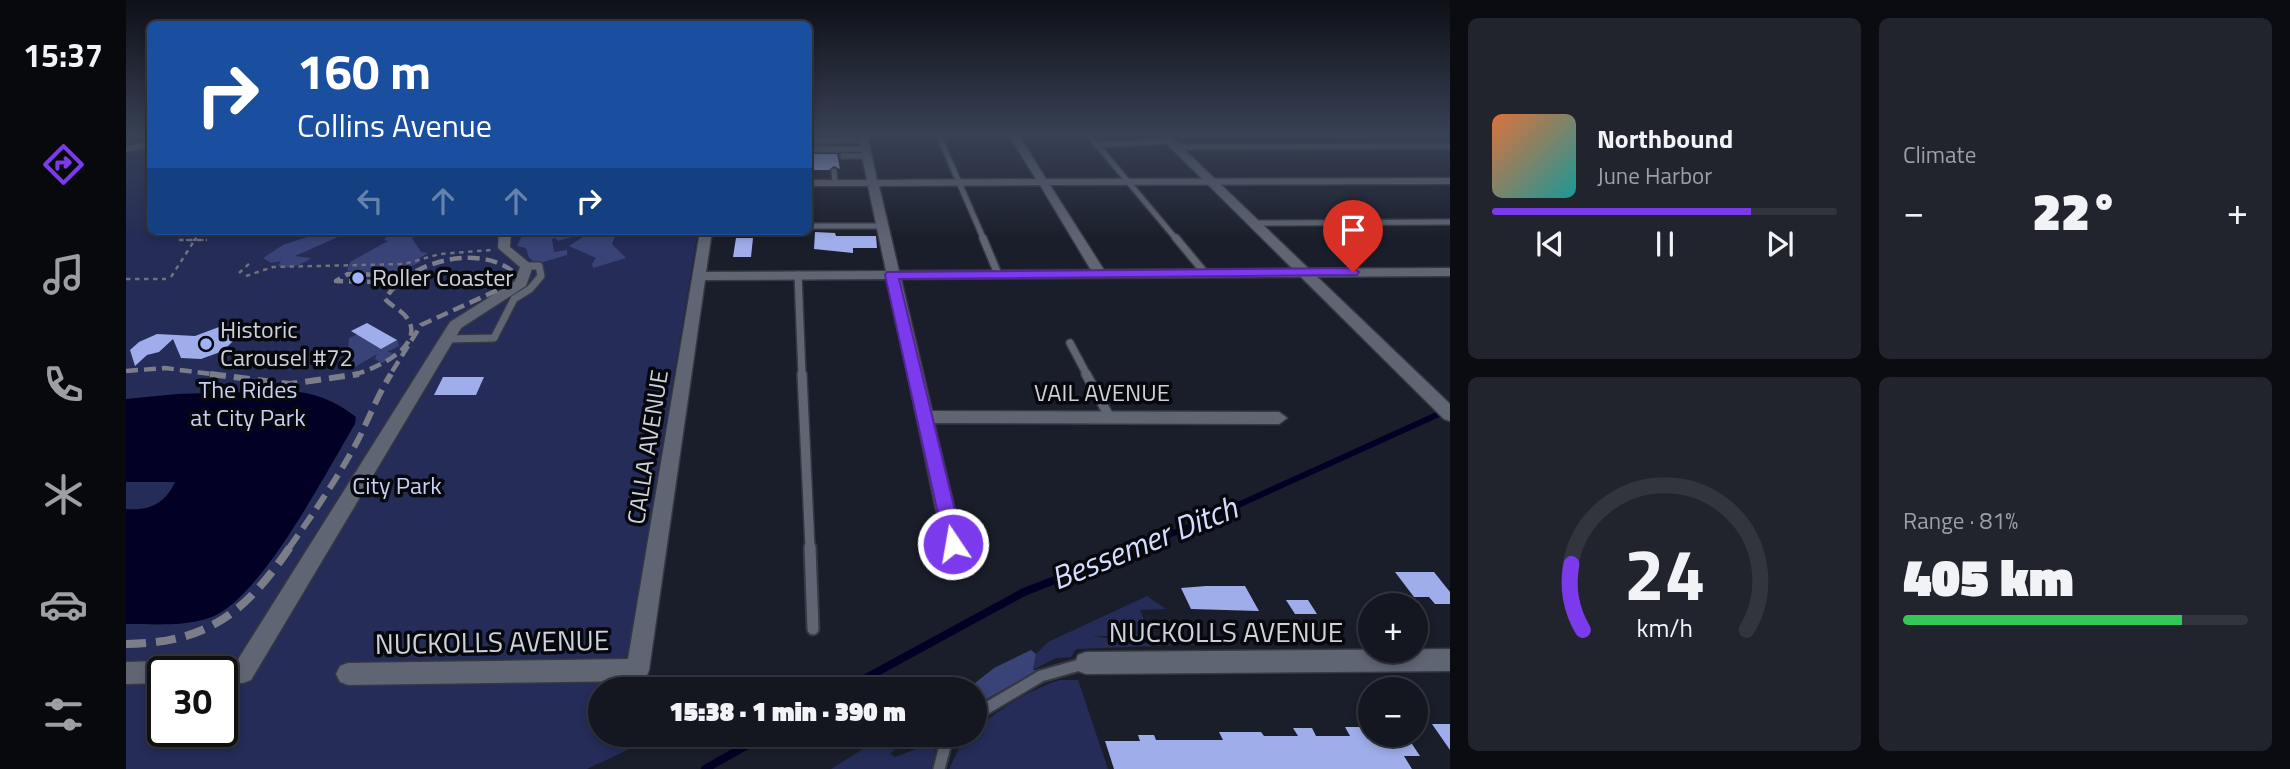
<!DOCTYPE html>
<html lang="en">
<head>
<meta charset="utf-8">
<style>
	:root { --surface:#141620; --page:#21232d; --text:#f1f3f6; --muted:#9d9fa5; --line:#33353e; --accent:#7c3aed }
	body { margin:0; font-family:"Titillium Web",sans-serif; background:var(--page); color:var(--text); height:100vh; display:flex; flex-direction:column; font-size:26px; white-space:nowrap }
	* { box-sizing:border-box; margin:0 }
	p { font-size:23px; color:var(--muted) }
	.icon { flex:none; width:38px; height:38px; fill:none; stroke:currentColor; stroke-width:2; stroke-linecap:round; stroke-linejoin:round }
	.map { position:relative; flex:1; overflow:hidden }
	.sheet { display:flex; flex-direction:column; gap:18px; padding:18px; background:#0b0c12; width:840px }
	.sheet>* { flex:none }
	.banner { position:absolute; left:21px; top:21px; width:665px; height:214px; border-radius:10px; box-shadow:0 4px 10px #0003,0 0 0 2px var(--line); background:#1a4fa0; color:#fff; overflow:hidden }
	.tools { position:absolute; left:1232px; top:593px; display:grid; gap:14px }
	.tools a { display:grid; place-items:center; width:70px; height:70px; border-radius:50%; background:var(--surface); box-shadow:0 4px 10px #0003,0 0 0 2px var(--line); font-size:35px }
	.speed { position:absolute; left:21px; top:656px; display:flex; gap:14px; font-size:35px; font-weight:700; text-align:center }
	.speed>* { display:grid; place-content:center; width:91px; height:91px; border-radius:50%; background:var(--surface); box-shadow:0 4px 10px #0003,0 0 0 2px var(--line); line-height:1 }
	.speed .limit { border:4px solid #111; border-radius:10px; background:#fff; color:#111 }
	.pin { position:absolute; display:grid; place-items:center; width:60px; height:60px; color:#fff; margin:-72px -30px; border-radius:50% 50% 50% 0; rotate:-45deg; box-shadow:0 0 7px #0007 }
	.pin .icon { rotate:45deg }
	.me { position:absolute; width:77px; margin:-38px; rotate:348deg; stroke-linejoin:round; filter:drop-shadow(0 0 5px #0008) }
	.turn { display:flex; align-items:center; gap:24px; height:147px; padding:0 35px; font-size:32px }
	.turn .icon { width:91px; height:91px; stroke-width:2.5 }
	.turn b { display:block; font-size:49px; line-height:60px }
	.lanes { display:flex; align-items:center; height:66px; padding:0 35px; background:#0003; justify-content:center; gap:35px; direction:ltr }
	.lanes .off { opacity:.35 }
	.big { font-size:52px; font-weight:800; line-height:1.1 }
	.sheet .widget { flex:1; display:flex; flex-direction:column; justify-content:center; gap:10px; min-width:0; padding:0 24px; border-radius:10px; background:var(--page) }
	.sheet .dial { align-items:center; gap:0 }
	.dial svg { height:182px; overflow:visible; fill:none; stroke:var(--line); stroke-width:7; stroke-linecap:round; text-anchor:middle }
	.dial text { fill:var(--text); stroke:none }
	.song { display:flex; align-items:center; gap:21px }
	.cover { width:84px; height:84px; border-radius:10px; background:linear-gradient(135deg,hsl(20 70% 55%),hsl(180 70% 35%)) }
	.played { height:7px; border-radius:4px; background:linear-gradient(90deg,var(--accent) 75%,var(--line) 75%) }
	.keys { display:flex; justify-content:space-around; direction:ltr }
	.heat { display:flex; justify-content:space-between; align-items:center; font-size:38px; direction:ltr }
	.charge { height:10px; border-radius:5px; background:linear-gradient(90deg,#34c759 81%,var(--line) 0) }
	.sheet .tiles { flex:1; display:grid; gap:18px; grid-template-columns:repeat(2,1fr) }
	.trip { position:absolute; left:462px; top:677px; width:399px; height:70px; border-radius:35px; background:var(--surface); box-shadow:0 4px 10px #0003,0 0 0 2px var(--line); font-weight:800; line-height:70px; text-align:center }
	main { display:flex; flex:1; min-height:0 }
	.dock { display:flex; flex-direction:column; width:126px; justify-content:space-around; align-items:center; background:#08090d; color:var(--muted) }
	.dock .icon { width:49px; height:49px }
	.dock .selected { color:var(--accent) }
	.dock b { font-size:32px; color:var(--text) }
	.map>svg:first-child { display:block }
	.green { fill:#242c57; fill-rule:evenodd }
	.forest { fill:#394377 }
	.water { fill:#030026 }
	.lines { fill:none; stroke-linecap:round; stroke-linejoin:round }
	.stream-far1 { stroke:#030026; stroke-width:6 }
	.stream { stroke:#030026; stroke-width:8 }
	.building { fill:#9faeea }
	.service-far3-casing { stroke:#363842; stroke-width:8 }
	.service-far2-casing { stroke:#363842; stroke-width:10 }
	.service-far1-casing { stroke:#363842; stroke-width:12 }
	.service-casing { stroke:#363842; stroke-width:15 }
	.minor-casing { stroke:#363842; stroke-width:3 }
	.tertiary-casing { stroke:#363842; stroke-width:3 }
	.path-far1 { stroke:#6f727d; stroke-width:2; stroke-dasharray:3.5 3.5; stroke-linecap:butt }
	.path { stroke:#6f727d; stroke-width:2.5; stroke-dasharray:4.5 4.5; stroke-linecap:butt }
	.service-far3 { stroke:#606574; stroke-width:5 }
	.service-far2 { stroke:#606574; stroke-width:7 }
	.service-far1 { stroke:#606574; stroke-width:9 }
	.service { stroke:#606574; stroke-width:11 }
	.minor { fill:#606574; fill-rule:evenodd }
	.tertiary { fill:#606574; fill-rule:evenodd }
	.rail-far2 { stroke:#7b7e89; stroke-width:4.5; stroke-dasharray:12 6; stroke-linecap:butt }
	.rail-far1 { stroke:#7b7e89; stroke-width:6; stroke-dasharray:16 8; stroke-linecap:butt }
	.rail { stroke:#7b7e89; stroke-width:8; stroke-dasharray:20 10; stroke-linecap:butt }
	.route { fill:#7c3aed; stroke:#51269a; stroke-width:2 }
	.poi-dot { fill:#a1b3fd; stroke:#07080d; stroke-width:2.5 }
	.labels { text-anchor:middle; stroke-width:7; stroke-linejoin:round; paint-order:stroke }
	.poi-label { font-size:24px; fill:#cfd1da; stroke:#07080d; text-anchor:start }
	.park-label { font-size:24px; fill:#c7d0f1; stroke:#07080d }
	.street-label { font-size:24px; fill:#cfd1da; stroke:#07080d }
	.near-street-label { font-size:28px; fill:#cfd1da; stroke:#07080d }
	.near-water-label { font-size:32px; font-style:italic; fill:#d4ddff; stroke:#07080d }
</style>
</head>
<body>
<main>
<nav class="dock">
<b>15:37</b>
<svg class="icon selected" aria-label="directions" viewBox="0 0 24 24"><path d="M12 3l9 9-9 9-9-9zM9 14v-3h6M13 9l2 2-2 2"/></svg>
<svg class="icon" aria-label="music" viewBox="0 0 24 24"><path d="M9 18V5l10-2v13"/><circle cx="6" cy="18" r="3"/><circle cx="16" cy="16" r="3"/></svg>
<svg class="icon" aria-label="phone" viewBox="0 0 24 24"><path d="M5 4h4l2 5-3 2q2 4 5 5l2-3 5 2v4C11 20 4 13 5 4z"/></svg>
<svg class="icon" aria-label="climate" viewBox="0 0 24 24"><path d="M12 3v18M4 7l16 10M4 17L20 7"/></svg>
<svg class="icon" aria-label="car" viewBox="0 0 24 24"><path d="M5 17H2v-5l4-1 3-4h7l3 4 3 1v5h-3M9 17h6M6 11h13"/><circle cx="7" cy="17" r="2"/><circle cx="17" cy="17" r="2"/></svg>
<svg class="icon" aria-label="filters" viewBox="0 0 24 24"><path d="M4 7h16M4 17h16"/><circle cx="9" cy="7" r="2"/><circle cx="15" cy="17" r="2"/></svg>
</nav>
<div class="map">
<svg width="1324" height="769" viewBox="0 0 1324 769">
	<rect width="100%" height="100%" fill="#1a1e2a"/>
	<g class="green">
		<path d="M0,134H24V231H572L506,630L525,689L474,690V735H522L521,741L461,769H0ZM37,672H96V732H37Z"/>
		<polygon points="1021,596 1040,609 1014,610 1025,636 966,636 1026,644 1082,644 950,649 945,657 930,658 907,670 910,654 922,642"/>
		<path d="M934,680H952L982,769H823L837,740L849,735V730C874,708 902,690 934,680Z"/>
		<polygon points="759,735 786,735 764,754 769,757 812,741 805,769 705,769"/>
	</g>
	<g class="forest">
		<path d="M199,231L212,233V237L169,256L185,258C175,265 164,270 152,266L155,261L145,263L137,258L157,245Z"/>
		<polygon points="275,231 307,231 286,238 295,252 302,253 294,258 294,262 258,279 252,273 229,273 221,270 224,262 262,241 258,240 261,235"/>
		<polygon points="398,231 491,231 486,244 500,258 467,268 466,264 470,258 443,246 466,231 432,241 429,238 426,239 428,252 441,250 441,255 411,264 403,258 400,248 391,246"/>
		<polygon points="232,334 265,336 265,342 271,339 273,346 261,352 268,353 268,357 256,363 249,359 251,354 229,367 221,365 226,357 222,354 223,338"/>
		<polygon points="905,650 910,654 907,670 912,670 857,701 850,696 849,683 868,668"/>
	</g>
	<path class="water" d="M162,391C189,392 209,401 230,417L229,424C200,472 136,597 86,617C60,627 27,624 0,624V509C23,511 39,504 49,482H0V399L51,394Z"/>
	<g class="lines">
		<polyline class="stream-far1" points="1009,548 1068,525 1324,409"/>
		<g class="stream">
			<polyline points="718,690 898,592 1013,547"/>
			<polyline points="579,769 639,735"/>
		</g>
	</g>
	<g class="building">
		<polygon points="682,154 711,154 714,169 708,166 703,170 682,170"/>
		<polygon points="689,232 709,233 710,236 750,236 751,248 727,248 727,253 688,249"/>
		<polygon points="610,238 627,238 625,257 607,257"/>
		<polygon points="241,323 271,340 255,349 225,331"/>
		<polygon points="101,324 109,339 97,351 75,359 55,358 47,339 33,352 21,355 9,366 4,350 13,342 31,334 69,336"/>
		<polygon points="317,377 358,377 350,395 308,395"/>
		<polygon points="1269,572 1308,572 1324,592 1324,604 1309,604 1303,597 1288,597"/>
		<polygon points="1080,586 1119,586 1133,611 1065,609 1055,588"/>
		<polygon points="1160,600 1182,600 1191,614 1169,614"/>
		<polygon points="1306,724 1324,724 1324,750"/>
		<polygon points="1219,727 1244,727 1244,735 1280,735 1294,756 1278,756 1286,769 988,769 979,741 1014,741 1012,735 1028,735 1030,740 1097,740 1093,732 1135,732 1138,736 1172,736 1167,728 1186,728 1190,736 1224,736"/>
	</g>
	<g class="lines">
		<defs>
			<g id="service-far3">
				<polyline points="812,134 858,240"/>
				<polyline points="962,134 1051,240"/>
				<polyline points="682,141 738,140"/>
				<polyline points="971,145 1044,141"/>
				<polyline points="1050,147 1324,146"/>
				<polyline points="682,149 739,149"/>
				<polyline points="717,156 741,156"/>
				<polyline points="708,171 709,183"/>
				<polyline points="1127,223 1324,222"/>
				<polyline points="682,226 757,226"/>
			</g>
			<g id="service-far2">
				<polyline points="857,238 872,274"/>
				<polyline points="1050,238 1079,273"/>
				<polyline points="672,275 676,375"/>
				<polyline points="320,339 368,338 388,299 404,289 415,276 413,266 401,266"/>
				<polyline points="944,343 961,375"/>
			</g>
			<g id="service-far1">
				<polyline points="676,374 684,548"/>
				<polyline points="960,374 984,418"/>
			</g>
			<g id="service">
				<polyline points="684,547 687,629"/>
				<polyline points="849,715 915,676 957,664"/>
				<polyline points="813,769 819,746 826,735"/>
			</g>
			<g id="minor">
				<path d="M731,134H741L751,180L910,179L882,134H892L920,179L1324,178V184L924,185L978,270L1324,268V276L775,279L806,411L1153,412L1161,418L1153,424L808,423L837,544L834,550L827,552L820,550L817,544L762,279L579,280L523,670L520,678L512,681L222,685L214,682L210,674L214,666L222,663L502,659L574,231H586L580,272L760,271L742,186H682V180H741ZM914,185L965,270L773,271L753,186Z"/>
				<polygon points="24,141 24,147 0,152 0,146"/>
				<polygon points="373,231 385,231 384,247 407,266 400,286 335,328 125,680 117,683 96,683 96,672 85,672 88,664 96,661 111,661 324,322 389,281 394,267 372,248"/>
				<polygon points="1324,649 1324,671 960,674 952,671 949,663 952,655 960,652"/>
				<polygon points="37,661 45,664 48,672 37,672 37,683 0,684 0,662"/>
			</g>
			<polygon id="tertiary" points="1031,134 1042,134 1324,404 1324,421 1318,419"/>
		</defs>
		<use href="#service-far3" class="service-far3-casing"/>
		<use href="#service-far2" class="service-far2-casing"/>
		<use href="#service-far1" class="service-far1-casing"/>
		<use href="#service" class="service-casing"/>
		<use href="#minor" class="minor-casing"/>
		<use href="#tertiary" class="tertiary-casing"/>
		<g class="path-far1">
			<polyline points="73,231 93,231"/>
			<polyline points="53,240 81,240"/>
			<polyline points="68,240 78,231"/>
		</g>
		<g class="path">
			<polyline points="53,240 81,240"/>
			<polyline points="113,273 124,263"/>
			<polyline points="120,276 147,267 278,264 314,254 365,250"/>
			<polyline points="45,277 70,238"/>
			<polyline points="0,279 40,279"/>
		</g>
		<use href="#service-far3" class="service-far3"/>
		<use href="#service-far2" class="service-far2"/>
		<use href="#service-far1" class="service-far1"/>
		<use href="#service" class="service"/>
		<use href="#minor" class="minor"/>
		<use href="#tertiary" class="tertiary"/>
		<g class="rail-far2">
			<polygon points="222,274 253,275 254,277 248,282 210,281"/>
			<polyline points="0,371 39,368 93,375"/>
			<path d="M227,375C246,370 297,349 283,321C278,311 266,307 259,299C282,262 349,244 385,270L381,283L374,289L295,325L264,375"/>
		</g>
		<g class="rail-far1">
			<polyline points="84,374 164,384 233,374"/>
			<path d="M163,548C187,514 211,479 231,442C243,419 251,396 265,374"/>
		</g>
		<path class="rail" d="M0,644C82,643 120,612 164,547"/>
	</g>
	<linearGradient id="sky" x2="0" y2="1"><stop stop-color="#0e1017"/><stop offset="0.56" stop-color="#384155"/><stop offset="1" stop-color="#384155" stop-opacity="0"/></linearGradient>
	<rect width="1324" height="241" fill="url(#sky)"/>
	<polygon class="route" points="1227,268 1233,272 1231,275 773,279 837,544 834,550 820,550 759,275 761,272"/>
	<g class="poi-dot">
		<circle cx="232" cy="278" r="7"/>
		<circle cx="80" cy="344" r="7"/>
	</g>
	<g class="labels">
		<g class="poi-label">
			<text x="246" y="286">Roller Coaster</text>
			<text x="94" y="338">Historic<tspan x="94" dy="28">Carousel #72</tspan></text>
		</g>
		<g class="park-label">
			<text x="122" y="398">The Rides<tspan x="122" dy="28">at City Park</tspan></text>
			<text x="271" y="494">City Park</text>
		</g>
		<g class="street-label">
			<text x="976" y="401">VAIL AVENUE</text>
			<text transform="translate(522 447) rotate(-81)" y="8">CALLA AVENUE</text>
		</g>
		<g class="near-street-label">
			<text x="1100" y="642">NUCKOLLS AVENUE</text>
			<text transform="translate(366 642) rotate(-1)" y="10">NUCKOLLS AVENUE</text>
		</g>
		<g class="near-water-label">
			<text transform="translate(1018 543) rotate(-22)" y="11">Bessemer Ditch</text>
		</g>
	</g>
</svg>
<div class="tools">
<a>+</a>
<a>−</a>
</div>
<div class="speed"><div class="limit">30</div></div>
<div class="pin" style="left:1227px;top:272px;background:#d93025"><svg class="icon" aria-label="arrive" viewBox="0 0 24 24"><path d="M6 21V4h12l-3 4 3 4H6"/></svg></div>
<svg class="me" style="left:827px;top:544px" viewBox="-20 -20 40 40"><circle r="17" fill="#7c3aed" stroke="#fff" stroke-width="3"/><path d="M0-11L8 9 0 5-8 9z" fill="#fff"/></svg>
<div class="trip">15:38 · 1 min · 390 m</div>
<div class="banner">
<div class="turn"><svg class="icon" aria-label="right" viewBox="0 0 24 24"><path d="M7 20v-9h11M14 6l5 5-5 5"/></svg><div><b>160 m</b>Collins Avenue</div></div>
<div class="lanes"><svg class="icon off" aria-label="left" viewBox="0 0 24 24"><path d="M17 20v-9H6M10 6l-5 5 5 5"/></svg><svg class="icon off" aria-label="ahead" viewBox="0 0 24 24"><path d="M12 20V5M6 11l6-6 6 6"/></svg><svg class="icon off" aria-label="ahead" viewBox="0 0 24 24"><path d="M12 20V5M6 11l6-6 6 6"/></svg><svg class="icon" aria-label="right" viewBox="0 0 24 24"><path d="M7 20v-9h11M14 6l5 5-5 5"/></svg></div>
</div>
</div>
<section class="sheet">
<div class="tiles">
<div class="widget">
<div class="song"><i class="cover"></i><div><b>Northbound</b><p>June Harbor</p></div></div>
<div class="played"></div>
<div class="keys"><svg class="icon" aria-label="previous" viewBox="0 0 24 24"><path d="M18 5L8 12l10 7zM5 5v14"/></svg><svg class="icon" aria-label="pause" viewBox="0 0 24 24"><path d="M8 5v14M16 5v14"/></svg><svg class="icon" aria-label="next" viewBox="0 0 24 24"><path d="M6 5l10 7-10 7zM19 5v14"/></svg></div>
</div>
<div class="widget"><p>Climate</p>
<div class="heat"><a>−</a><b class="big">22°</b><a>+</a></div>
</div>
<div class="widget dial"><svg viewBox="0 0 100 80">
<path d="M14 69A42 42 0 1 1 86 69"/>
<path d="M14 69A42 42 0 0 1 9 40" stroke="#7c3aed"/>
<text x="50" y="56" font-size="32" font-weight="700">24</text>
<text x="50" y="72" font-size="11">km/h</text>
</svg></div>
<div class="widget"><p>Range · 81%</p><b class="big">405 km</b><div class="charge"></div></div>
</div>
</section>
</main>
</body>
</html>
